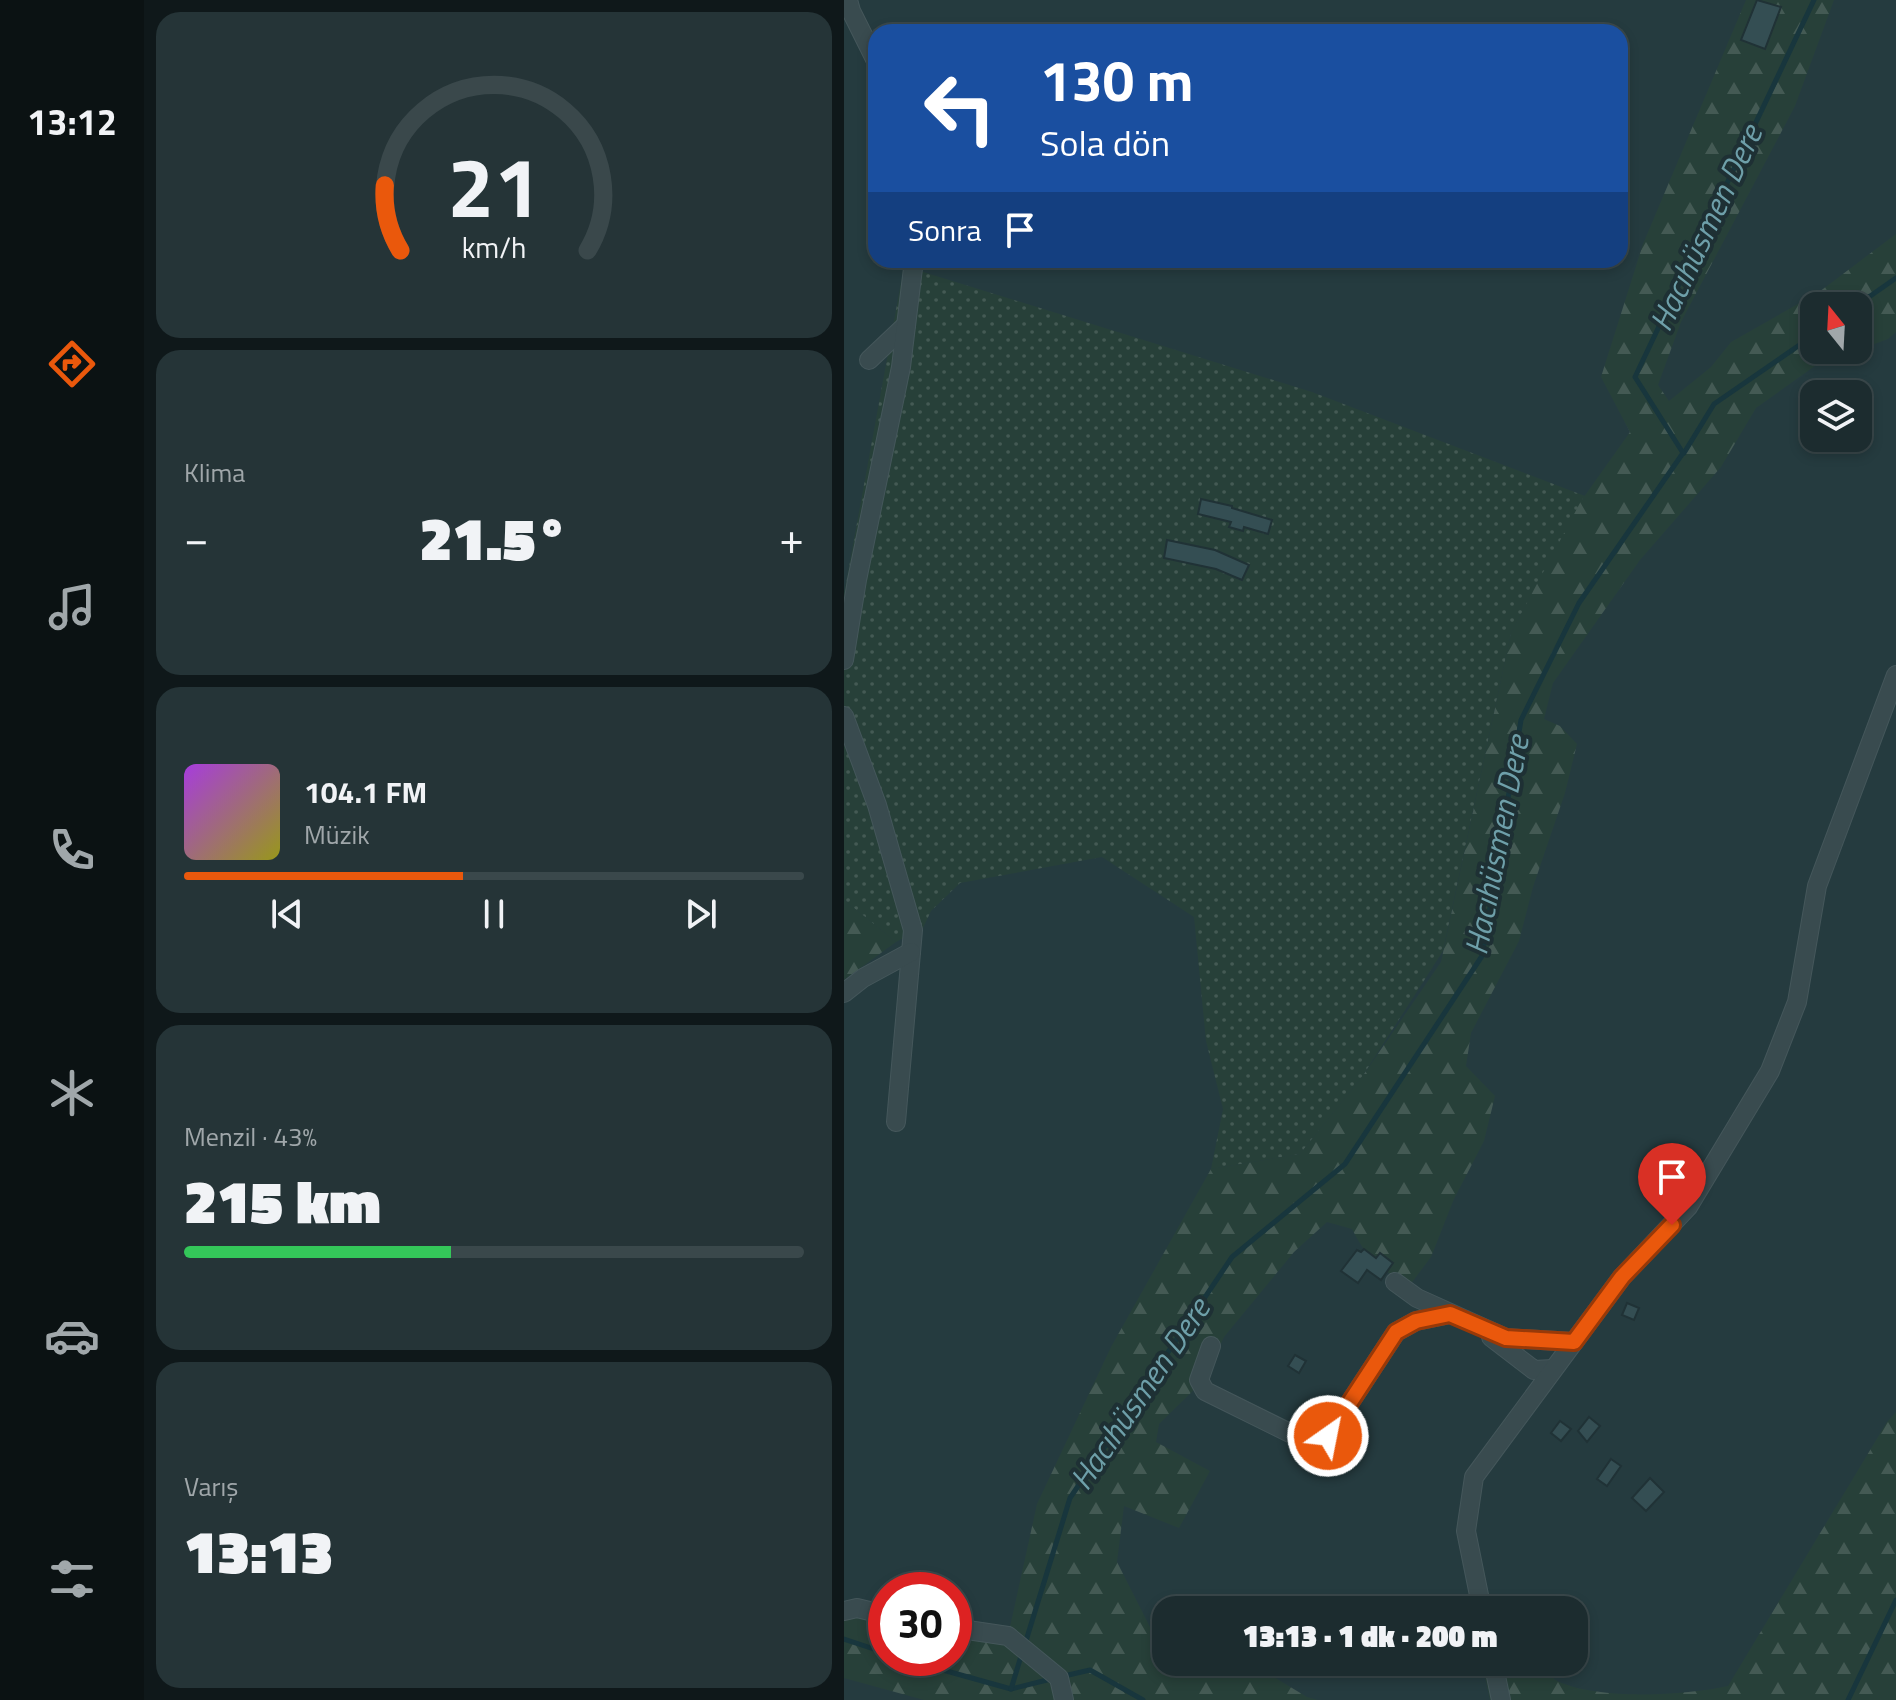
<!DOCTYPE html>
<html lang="tr">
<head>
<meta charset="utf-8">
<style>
	:root { --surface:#1c2c2f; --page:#253437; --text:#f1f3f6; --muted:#a0a7aa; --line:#3a484b; --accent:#ea580c }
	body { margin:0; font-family:"Titillium Web",sans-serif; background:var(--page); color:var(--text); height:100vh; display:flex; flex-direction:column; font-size:30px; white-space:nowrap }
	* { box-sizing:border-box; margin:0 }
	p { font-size:26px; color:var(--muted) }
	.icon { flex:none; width:44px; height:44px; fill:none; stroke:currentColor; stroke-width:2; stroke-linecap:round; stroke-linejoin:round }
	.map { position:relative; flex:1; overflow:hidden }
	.side { display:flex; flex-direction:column; gap:12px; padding:12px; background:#0f181a; width:700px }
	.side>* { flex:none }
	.top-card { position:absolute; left:24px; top:24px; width:760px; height:244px; border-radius:24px; box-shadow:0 4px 12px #0003,0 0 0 2px var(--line); background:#1a4fa0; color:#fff; overflow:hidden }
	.needle { width:52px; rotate:342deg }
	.tools { position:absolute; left:956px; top:292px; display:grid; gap:16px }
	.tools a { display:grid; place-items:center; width:72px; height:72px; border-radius:16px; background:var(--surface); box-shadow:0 4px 12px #0003,0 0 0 2px var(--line); font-size:40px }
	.speed { position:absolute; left:24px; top:1572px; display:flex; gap:16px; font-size:40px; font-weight:700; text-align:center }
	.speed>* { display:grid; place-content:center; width:104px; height:104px; border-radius:50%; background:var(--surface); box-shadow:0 4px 12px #0003,0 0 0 2px var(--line); line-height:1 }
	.speed .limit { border:12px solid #d22; background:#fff; color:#111 }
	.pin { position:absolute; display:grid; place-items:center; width:68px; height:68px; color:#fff; margin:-82px -34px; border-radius:50% 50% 50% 0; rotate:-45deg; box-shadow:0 0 8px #0007 }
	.pin .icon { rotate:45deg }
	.me { position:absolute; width:88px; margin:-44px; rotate:33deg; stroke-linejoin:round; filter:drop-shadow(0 0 6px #0008) }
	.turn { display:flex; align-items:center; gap:28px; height:168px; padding:0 40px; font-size:36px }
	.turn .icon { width:104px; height:104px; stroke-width:2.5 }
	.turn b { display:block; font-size:56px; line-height:68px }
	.then { display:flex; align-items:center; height:76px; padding:0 40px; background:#0003; gap:16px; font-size:30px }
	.big { font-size:60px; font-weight:800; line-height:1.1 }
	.side .widget { flex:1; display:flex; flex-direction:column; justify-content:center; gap:12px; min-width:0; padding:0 28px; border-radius:24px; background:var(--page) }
	.side .dial { align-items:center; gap:0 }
	.dial svg { height:208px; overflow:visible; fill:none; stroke:var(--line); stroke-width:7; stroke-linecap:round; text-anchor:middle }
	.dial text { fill:var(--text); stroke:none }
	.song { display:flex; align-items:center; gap:24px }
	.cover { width:96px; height:96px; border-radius:12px; background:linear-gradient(135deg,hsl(280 70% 55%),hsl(60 70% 35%)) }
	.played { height:8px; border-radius:4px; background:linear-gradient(90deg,var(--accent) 45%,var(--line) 45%) }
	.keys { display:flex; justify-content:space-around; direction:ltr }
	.heat { display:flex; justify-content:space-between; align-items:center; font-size:44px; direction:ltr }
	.charge { height:12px; border-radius:6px; background:linear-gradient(90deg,#34c759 43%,var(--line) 0) }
	.trip { position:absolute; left:308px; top:1596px; width:436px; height:80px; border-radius:24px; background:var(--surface); box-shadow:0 4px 12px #0003,0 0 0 2px var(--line); font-weight:800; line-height:80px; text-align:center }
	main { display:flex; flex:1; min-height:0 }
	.dock { display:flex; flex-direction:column; width:144px; justify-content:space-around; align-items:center; background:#0b1213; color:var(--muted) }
	.dock .icon { width:56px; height:56px }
	.dock .active { color:var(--accent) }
	.dock b { font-size:36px; color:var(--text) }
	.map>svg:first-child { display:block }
	.grass { fill:url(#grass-dots) }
	.forest { fill:url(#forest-firs); fill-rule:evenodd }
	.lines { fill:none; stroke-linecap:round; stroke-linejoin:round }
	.stream { stroke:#18363d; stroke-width:5 }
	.building { fill:#344e53; stroke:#203236; stroke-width:2 }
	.minor-casing { stroke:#45575b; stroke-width:20 }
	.minor { stroke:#394b4f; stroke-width:18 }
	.route-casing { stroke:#983908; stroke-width:20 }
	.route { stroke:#ea580c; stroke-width:14 }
	.labels { text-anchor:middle; stroke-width:8; stroke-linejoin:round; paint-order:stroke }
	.water-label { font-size:32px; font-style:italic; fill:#6e9fa9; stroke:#1e3034 }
</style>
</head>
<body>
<main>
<nav class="dock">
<b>13:12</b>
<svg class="icon active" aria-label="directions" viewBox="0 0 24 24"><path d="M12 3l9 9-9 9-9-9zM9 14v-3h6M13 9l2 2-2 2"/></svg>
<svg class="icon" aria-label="music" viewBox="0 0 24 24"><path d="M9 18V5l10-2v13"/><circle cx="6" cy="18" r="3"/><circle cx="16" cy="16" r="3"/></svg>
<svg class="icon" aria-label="phone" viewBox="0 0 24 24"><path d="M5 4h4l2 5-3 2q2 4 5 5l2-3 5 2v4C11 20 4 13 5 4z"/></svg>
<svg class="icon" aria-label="climate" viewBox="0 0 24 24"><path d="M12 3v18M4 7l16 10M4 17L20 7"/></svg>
<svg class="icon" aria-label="car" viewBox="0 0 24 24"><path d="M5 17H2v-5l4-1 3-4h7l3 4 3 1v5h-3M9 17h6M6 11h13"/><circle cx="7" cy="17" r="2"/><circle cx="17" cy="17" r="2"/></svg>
<svg class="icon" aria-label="filters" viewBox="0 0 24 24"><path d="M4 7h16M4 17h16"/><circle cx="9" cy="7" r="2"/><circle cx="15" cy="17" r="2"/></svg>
</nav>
<section class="side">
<div class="widget dial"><svg viewBox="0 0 100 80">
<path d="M14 69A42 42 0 1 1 86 69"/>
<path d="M14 69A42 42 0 0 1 8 44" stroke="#ea580c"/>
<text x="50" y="56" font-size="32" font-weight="700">21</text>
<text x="50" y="72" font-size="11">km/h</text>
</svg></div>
<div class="widget"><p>Klima</p>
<div class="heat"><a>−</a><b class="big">21.5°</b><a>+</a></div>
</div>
<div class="widget">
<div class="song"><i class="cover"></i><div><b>104.1 FM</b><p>Müzik</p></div></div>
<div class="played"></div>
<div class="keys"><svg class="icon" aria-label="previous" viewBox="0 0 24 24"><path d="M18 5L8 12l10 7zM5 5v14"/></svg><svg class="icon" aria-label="pause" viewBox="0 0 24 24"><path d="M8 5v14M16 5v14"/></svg><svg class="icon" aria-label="next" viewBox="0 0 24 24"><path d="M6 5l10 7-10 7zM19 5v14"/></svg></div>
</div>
<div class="widget"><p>Menzil · 43%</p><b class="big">215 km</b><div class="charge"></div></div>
<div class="widget"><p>Varış</p><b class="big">13:13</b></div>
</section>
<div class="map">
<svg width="1052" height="1700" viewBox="0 0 1052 1700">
	<defs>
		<pattern id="grass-dots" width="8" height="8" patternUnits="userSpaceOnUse" patternTransform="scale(2)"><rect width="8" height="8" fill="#274039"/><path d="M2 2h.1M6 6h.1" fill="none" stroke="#445a54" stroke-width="1.8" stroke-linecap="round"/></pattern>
		<pattern id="forest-firs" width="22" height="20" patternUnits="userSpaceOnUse" patternTransform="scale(2)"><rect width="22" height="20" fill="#274039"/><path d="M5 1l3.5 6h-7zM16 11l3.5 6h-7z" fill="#445a54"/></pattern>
	</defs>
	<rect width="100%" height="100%" fill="#253b3f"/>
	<polygon class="grass" points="60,266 468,392 741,496 667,633 599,951 518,1077 456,1154 367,1169 379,1109 362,1041 350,917 258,857 116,883 87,911 79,928 52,942 0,900 0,594"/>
	<g class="forest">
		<path d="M902,0H990L951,106L837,322L814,385L825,401L867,367L887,342L975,292L1052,234V332L1044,339L971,366L912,408L877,467L796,560L709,683L700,719L716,726L733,744L721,793L689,887L675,941L627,1033L622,1066L651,1096L640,1141L610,1199L587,1257L566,1285C536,1270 524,1260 508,1229L483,1222L450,1252L380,1337L358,1382L315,1424L312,1442L366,1471L335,1528L280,1506L273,1562L306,1627L322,1632V1662H405L463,1697L474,1700H80L0,1678V1611L42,1614V1658H110V1626L164,1636L193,1504L267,1347L367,1169L456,1154L518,1077L597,962L667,633L737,501L786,432L757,377L799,244ZM970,306H1014V350H970Z"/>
		<polygon points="0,900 52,942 0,980"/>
		<path d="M1052,1412V1700H646L638,1662H697C701,1668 707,1677 713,1681C754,1700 838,1696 884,1686L1043,1422Z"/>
	</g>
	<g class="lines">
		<g class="stream">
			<polyline points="1012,306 1052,278"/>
			<polyline points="840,453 870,404 970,335"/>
			<polyline points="0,1639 42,1653"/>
			<polyline points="181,1644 226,1498 388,1257 501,1164 638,956 677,720 735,603 839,453 791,377 970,0"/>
			<polyline points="56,1658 167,1689 207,1679"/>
			<polyline points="220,1676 246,1670 299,1700"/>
			<polyline points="167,1689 178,1653"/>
			<polyline points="1004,1700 1052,1600"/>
		</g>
	</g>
	<g class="building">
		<polygon points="913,0 937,7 921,49 897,40"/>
		<polygon points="357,499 388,506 388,508 428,520 424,534 400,527 399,531 385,527 387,522 354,514"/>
		<polygon points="323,540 371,550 405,565 398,580 372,569 320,558"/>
		<polygon points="520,1249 532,1258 536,1253 549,1263 537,1280 523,1270 514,1283 497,1271 513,1250 517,1252"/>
		<polygon points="783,1303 795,1308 790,1320 778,1315"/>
		<polygon points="451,1355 462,1361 455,1373 444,1366"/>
		<polygon points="745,1417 756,1426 743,1442 734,1431"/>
		<polygon points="716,1421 727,1429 717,1441 707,1433"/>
		<polygon points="767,1459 777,1466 763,1486 753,1479"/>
		<polygon points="806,1478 820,1492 802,1511 788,1498"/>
	</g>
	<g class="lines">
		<defs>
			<g id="minor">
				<polyline points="4,0 7,11 32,61"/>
				<polyline points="25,360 62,325"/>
				<polyline points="0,660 13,580 57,367 70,260"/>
				<polyline points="0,716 33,805 69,930 52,1122"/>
				<polyline points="0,993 19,978 67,952"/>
				<polyline points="551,1282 573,1298 662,1338 730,1342"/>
				<polyline points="647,1337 690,1370 709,1369"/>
				<polyline points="367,1346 355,1380 361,1391 468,1444 484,1436 552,1332 572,1321 606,1314"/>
				<polyline points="638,1610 622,1531 630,1477 778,1277 844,1207 926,1071 953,1002 973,886 1052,675"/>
				<polyline points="0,1611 13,1608 42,1615"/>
				<polyline points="110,1628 164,1636 215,1678 220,1700"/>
				<polyline points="649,1662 657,1700"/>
			</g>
		</defs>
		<use href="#minor" class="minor-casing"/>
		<use href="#minor" class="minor"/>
	</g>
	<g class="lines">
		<defs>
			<polyline id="route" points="484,1436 552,1332 572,1321 606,1314 662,1338 730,1342 778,1277 828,1225"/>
		</defs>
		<use href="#route" class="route-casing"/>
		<use href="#route" class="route"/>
	</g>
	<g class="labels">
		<g class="water-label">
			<text transform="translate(862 228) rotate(-65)" y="11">Hacıhüsmen Dere</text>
			<text transform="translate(653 845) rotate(-79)" y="11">Hacıhüsmen Dere</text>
			<text transform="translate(296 1394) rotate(-56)" y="11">Hacıhüsmen Dere</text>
		</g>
	</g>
</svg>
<div class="tools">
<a><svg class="needle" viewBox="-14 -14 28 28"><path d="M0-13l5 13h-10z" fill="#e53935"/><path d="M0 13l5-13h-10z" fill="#a0a7aa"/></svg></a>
<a><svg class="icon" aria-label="layers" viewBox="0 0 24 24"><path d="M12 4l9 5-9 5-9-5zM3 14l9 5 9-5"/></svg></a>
</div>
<div class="speed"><div class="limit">30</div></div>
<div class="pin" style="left:828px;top:1225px;background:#d93025"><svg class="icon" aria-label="arrive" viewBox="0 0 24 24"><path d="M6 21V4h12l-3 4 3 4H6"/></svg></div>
<svg class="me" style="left:484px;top:1436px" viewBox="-20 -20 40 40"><circle r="17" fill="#ea580c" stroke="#fff" stroke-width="3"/><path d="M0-11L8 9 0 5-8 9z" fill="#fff"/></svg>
<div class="trip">13:13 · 1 dk · 200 m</div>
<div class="top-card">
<div class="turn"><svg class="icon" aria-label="left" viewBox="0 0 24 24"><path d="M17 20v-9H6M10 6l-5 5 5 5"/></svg><div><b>130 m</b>Sola dön</div></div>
<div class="then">Sonra<svg class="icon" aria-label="arrive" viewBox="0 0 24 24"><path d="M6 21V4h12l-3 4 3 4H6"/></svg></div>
</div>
</div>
</main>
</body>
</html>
